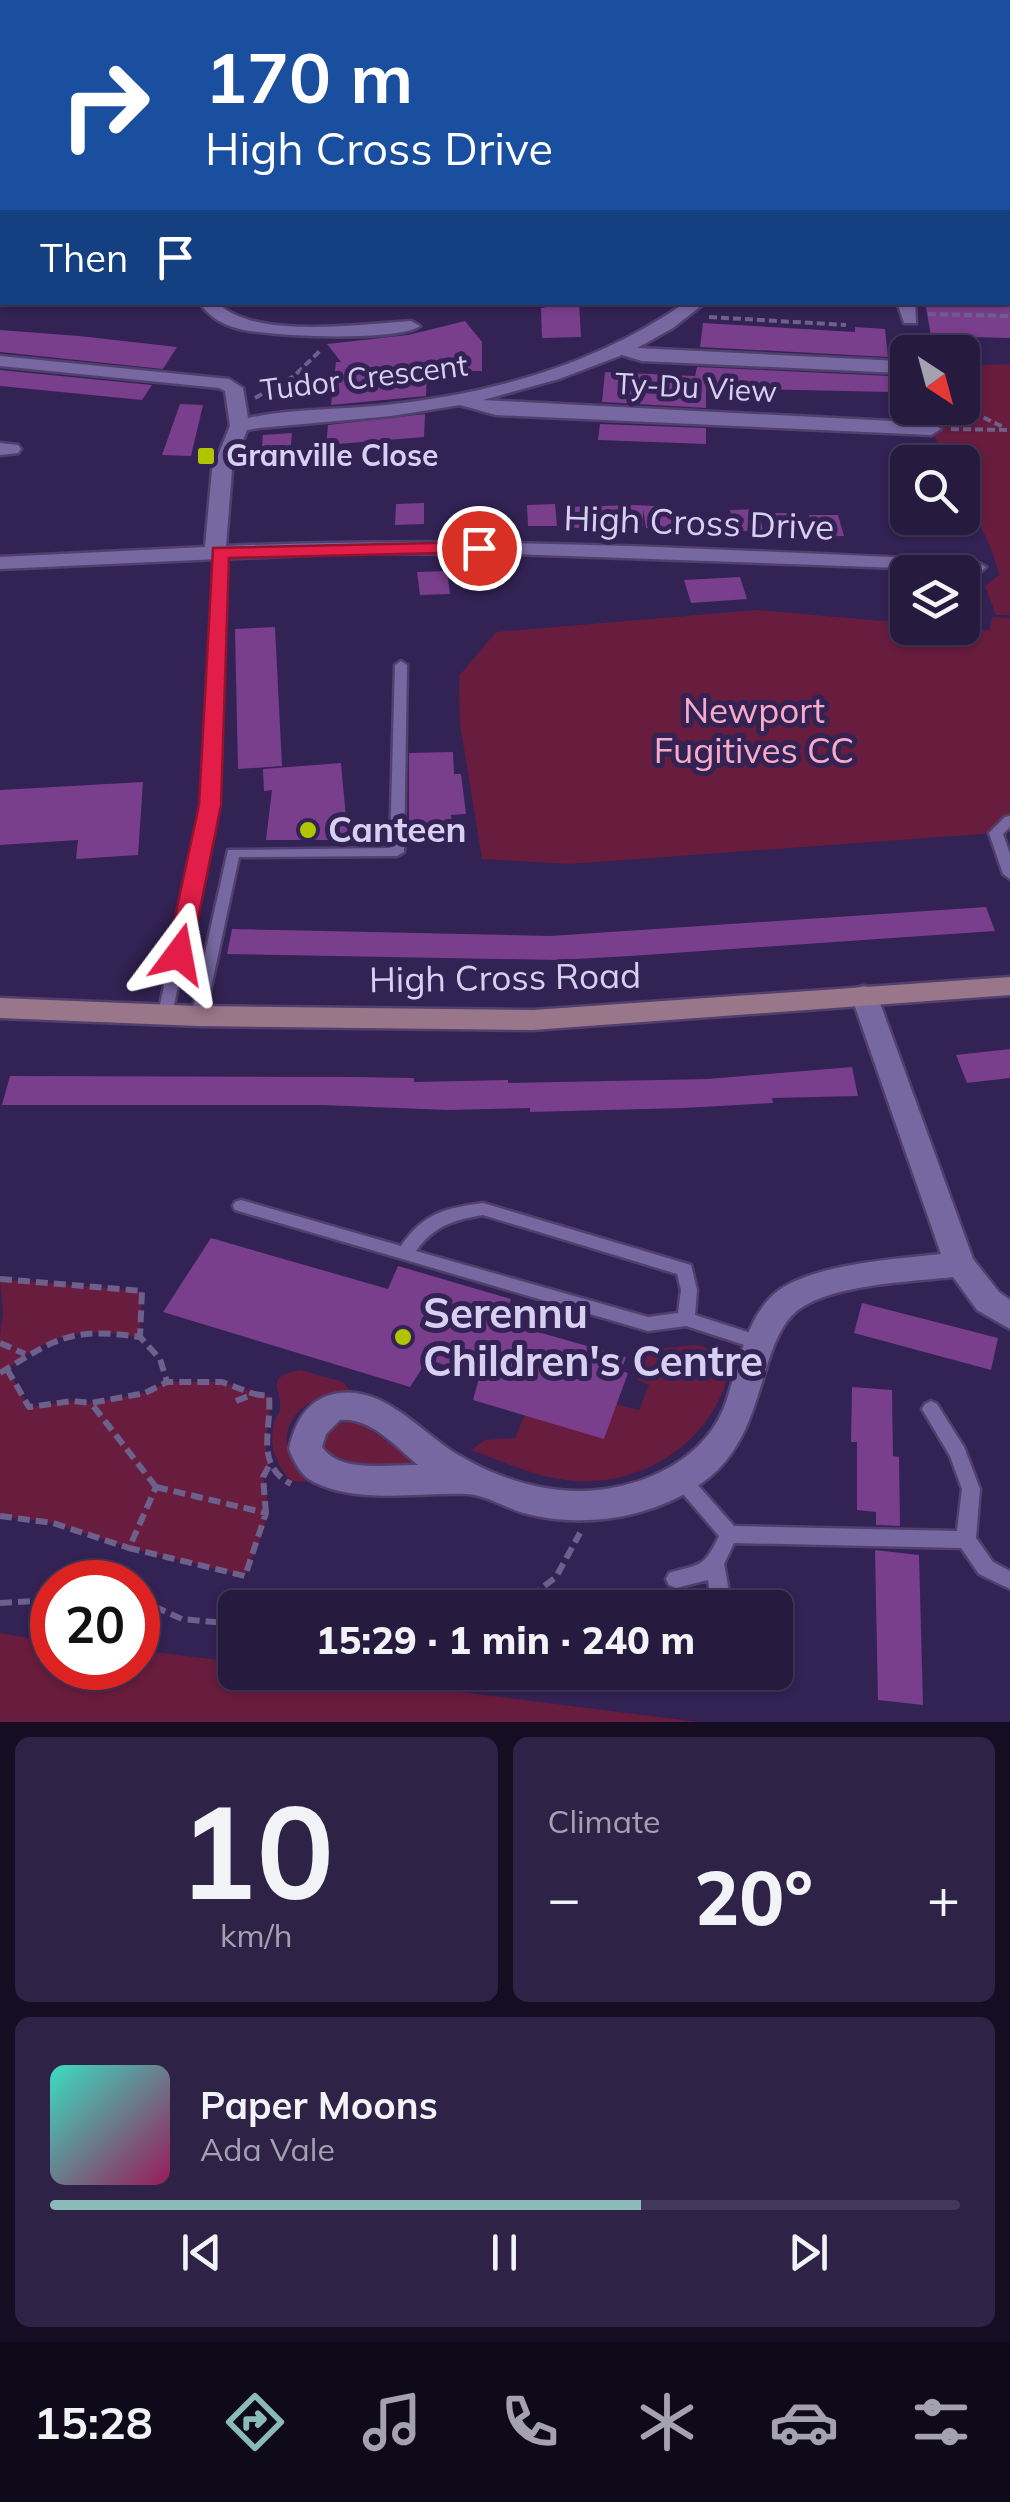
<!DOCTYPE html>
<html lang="en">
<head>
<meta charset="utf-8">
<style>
	:root { --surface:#261a3f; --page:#2e2346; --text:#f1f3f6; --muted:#a4a1b0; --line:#423859; --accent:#8bbbb9 }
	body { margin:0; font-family:Mulish,sans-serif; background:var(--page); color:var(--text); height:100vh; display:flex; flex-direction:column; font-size:38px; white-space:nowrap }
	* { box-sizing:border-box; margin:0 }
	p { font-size:32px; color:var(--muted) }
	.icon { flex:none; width:55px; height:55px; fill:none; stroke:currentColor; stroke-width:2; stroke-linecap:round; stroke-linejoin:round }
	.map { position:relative; height:1722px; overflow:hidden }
	.panel { display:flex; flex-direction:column; gap:15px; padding:15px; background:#150e23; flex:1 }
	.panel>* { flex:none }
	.banner { position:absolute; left:0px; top:0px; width:1010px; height:305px; box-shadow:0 2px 8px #0004,0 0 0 2px var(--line); background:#1a4fa0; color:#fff; overflow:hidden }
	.needle { width:65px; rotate:144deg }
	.tools { position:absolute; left:890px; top:335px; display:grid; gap:20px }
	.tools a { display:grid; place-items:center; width:90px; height:90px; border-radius:15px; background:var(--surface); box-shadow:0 2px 8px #0004,0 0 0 2px var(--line); font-size:50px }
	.speed { position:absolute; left:30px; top:1560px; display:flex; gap:20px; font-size:50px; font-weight:700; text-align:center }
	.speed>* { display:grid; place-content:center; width:130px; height:130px; border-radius:50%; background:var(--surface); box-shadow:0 2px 8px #0004,0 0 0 2px var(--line); line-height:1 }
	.speed .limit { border:15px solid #d22; background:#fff; color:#111 }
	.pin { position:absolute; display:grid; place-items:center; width:85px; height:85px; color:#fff; margin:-42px; border:5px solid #fff; border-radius:50%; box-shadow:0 2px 10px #0007 }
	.me { position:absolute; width:110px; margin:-55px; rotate:13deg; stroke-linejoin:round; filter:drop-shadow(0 0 8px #0008) }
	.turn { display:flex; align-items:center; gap:35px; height:210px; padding:0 40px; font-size:45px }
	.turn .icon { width:130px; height:130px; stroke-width:2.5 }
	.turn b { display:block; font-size:70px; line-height:85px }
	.then { display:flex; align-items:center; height:95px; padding:0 40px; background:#0003; gap:20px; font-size:38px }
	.big { font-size:75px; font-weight:800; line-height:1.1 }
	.panel .widget { flex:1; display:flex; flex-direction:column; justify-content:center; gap:15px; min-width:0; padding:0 35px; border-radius:15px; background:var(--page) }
	.panel .dial { align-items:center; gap:0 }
	.dial b { font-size:130px; line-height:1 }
	.song { display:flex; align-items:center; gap:30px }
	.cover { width:120px; height:120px; border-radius:15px; background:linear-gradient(135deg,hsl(170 70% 55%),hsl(330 70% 35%)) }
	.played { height:10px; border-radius:5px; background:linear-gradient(90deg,var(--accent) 65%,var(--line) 65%) }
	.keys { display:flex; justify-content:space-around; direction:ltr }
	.heat { display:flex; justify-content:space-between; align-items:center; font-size:55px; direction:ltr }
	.panel .tiles { flex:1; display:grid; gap:15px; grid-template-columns:1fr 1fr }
	.widget:last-child { grid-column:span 2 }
	.trip { position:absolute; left:218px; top:1590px; width:575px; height:100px; border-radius:15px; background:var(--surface); box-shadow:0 2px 8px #0004,0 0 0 2px var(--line); font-weight:800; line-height:100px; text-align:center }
	.dock { display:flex; height:160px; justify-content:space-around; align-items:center; background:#0f0a19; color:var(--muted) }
	.dock .icon { width:70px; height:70px }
	.dock .current { color:var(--accent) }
	.dock b { font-size:45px; color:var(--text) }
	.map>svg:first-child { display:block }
	.green { fill:#681c3e }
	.building { fill:#793e8c }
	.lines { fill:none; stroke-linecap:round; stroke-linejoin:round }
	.lane-casing { stroke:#513f6c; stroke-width:5 }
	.street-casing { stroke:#513f6c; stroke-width:5 }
	.secondary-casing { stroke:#513f6c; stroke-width:5 }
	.path-far2 { stroke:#6e608c; stroke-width:2.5; stroke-dasharray:6 2.5; stroke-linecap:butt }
	.path-far1 { stroke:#6e608c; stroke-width:4; stroke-dasharray:8 4; stroke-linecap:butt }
	.path { stroke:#6e608c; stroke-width:6; stroke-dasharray:12 6; stroke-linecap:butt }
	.lane { fill:#7868a1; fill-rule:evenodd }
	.street { fill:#7868a1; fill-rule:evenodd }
	.secondary { fill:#9a768b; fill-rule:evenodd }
	.route { fill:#e11d48; stroke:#92132f; stroke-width:2.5 }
	.poi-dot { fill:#b0c500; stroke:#332254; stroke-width:4 }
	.labels { text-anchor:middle; stroke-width:10; stroke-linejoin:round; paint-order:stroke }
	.far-street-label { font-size:30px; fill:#d8d0f0; stroke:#332254 }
	.far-poi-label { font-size:30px; font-weight:bold; fill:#d8d0f0; stroke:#332254; text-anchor:start }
	.street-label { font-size:35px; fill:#d8d0f0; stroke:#332254 }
	.park-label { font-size:35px; fill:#f9aac6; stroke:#332254 }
	.poi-label { font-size:35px; font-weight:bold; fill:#d8d0f0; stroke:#332254; text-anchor:start }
	.near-poi-label { font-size:42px; font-weight:bold; fill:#d8d0f0; stroke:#332254; text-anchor:start }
</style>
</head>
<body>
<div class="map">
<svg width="1010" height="1722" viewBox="0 0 1010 1722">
	<rect width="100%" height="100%" fill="#332254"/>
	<g class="green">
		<path d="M1010,364V615H996L985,586L999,575C990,533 963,506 962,462H948L920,408H962L963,366Z"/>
		<polygon points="757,610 907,623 908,628 990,630 992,617 1010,618 1010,832 569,864 482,859 460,724 459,676 496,632"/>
		<path d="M0,1279L142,1291L140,1337C83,1328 55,1330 8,1369L29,1407L72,1401L91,1403L145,1393L167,1382H222L269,1396C274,1422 260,1433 269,1466L263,1477C275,1517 259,1539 245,1576L129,1548L53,1523L0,1516V1336L3,1313Z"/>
		<path d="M694,1345L715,1349L730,1365C718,1437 647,1486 576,1481C540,1479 505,1462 471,1450L485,1440L515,1438L525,1414L604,1438L616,1404L639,1410L649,1385L637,1380L648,1350Z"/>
		<path d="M301,1370L343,1382L351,1392C295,1394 264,1436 307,1482L291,1481C275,1463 269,1447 274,1423C275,1418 280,1414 280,1409C282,1386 263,1377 301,1370Z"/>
		<path d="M347,1421L363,1424L416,1463C389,1463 335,1474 322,1447L330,1427Z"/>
		<polygon points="0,1633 52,1642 52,1668 138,1668 138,1650 235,1662 235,1672 312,1673 698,1722 0,1722"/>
	</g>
	<g class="building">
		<polygon points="579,302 581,337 542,338 541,308"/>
		<polygon points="925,302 1010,302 1010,338 931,336"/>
		<polygon points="465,321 482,342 482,371 427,371 426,396 331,405 336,362 341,362 327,344 408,335"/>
		<polygon points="703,323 855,332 855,327 885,329 888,357 700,347"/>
		<polygon points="0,330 79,336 177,347 163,369 0,352"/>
		<polygon points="697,367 890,376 891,392 706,388 706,408 602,402 605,372 695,376"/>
		<polygon points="0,370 152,385 142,400 0,386"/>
		<polygon points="180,404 203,405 191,456 162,455"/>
		<polygon points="425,414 424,437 326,445 328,425"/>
		<polygon points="600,424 706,428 706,444 598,440"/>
		<polygon points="292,433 290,455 261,456 263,435"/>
		<polygon points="424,503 424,524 395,525 396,504"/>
		<polygon points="555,504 557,526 528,526 527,505"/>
		<polygon points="635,505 673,507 676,528 646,528 643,509 643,527 565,528 564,507"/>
		<polygon points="758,509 763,531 734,531 730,510"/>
		<polygon points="769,513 797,513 802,534 773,534"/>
		<polygon points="809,515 838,515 844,536 815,537"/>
		<polygon points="447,571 450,594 420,595 417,572"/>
		<polygon points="740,577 747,599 691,603 684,580"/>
		<polygon points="275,627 282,766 238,769 235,629"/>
		<polygon points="453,752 454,774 461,774 466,814 451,815 454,838 409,841 409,753"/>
		<polygon points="341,763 348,840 266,840 272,790 264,791 263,769"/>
		<polygon points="143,782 138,855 76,859 78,840 0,845 0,790"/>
		<polygon points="986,907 995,931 630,956 558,960 227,954 232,929 550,936"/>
		<polygon points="1010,1049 1010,1078 967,1083 956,1055"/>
		<polygon points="852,1067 858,1096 772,1098 773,1103 684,1108 530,1112 530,1108 448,1110 323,1105 2,1105 10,1076 353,1077 414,1078 414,1082 508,1080 508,1083 708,1079"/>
		<polygon points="211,1238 388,1289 398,1266 511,1299 503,1322 626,1357 621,1371 628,1373 604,1439 473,1400 479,1378 428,1359 410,1387 163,1312"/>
		<polygon points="862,1303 998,1338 991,1370 854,1333"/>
		<polygon points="852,1387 892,1390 893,1456 899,1457 900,1526 876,1525 876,1512 857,1510 857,1442 851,1442"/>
		<polygon points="875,1550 919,1555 923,1705 878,1700"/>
	</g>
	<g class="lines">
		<defs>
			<g id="lane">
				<rect x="0" y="28" width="2" height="4"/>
				<polygon points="220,549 226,552 217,805 172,1014 170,1018 160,1018 158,1014 203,805 214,552"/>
				<polygon points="401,661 407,665 404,852 397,856 239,857 205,1016 203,1020 193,1020 191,1016 228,850 390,848 395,665"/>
				<polygon points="1010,816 1010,827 1003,834 1010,854 1010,879 1003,874 989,833 1005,817"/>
				<path d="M241,1200L401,1246C423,1213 446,1208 483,1203L691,1265L697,1290L695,1315L766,1338L769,1343L766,1348L760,1350L686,1326L648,1331L235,1210L233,1206L235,1202ZM483,1215L677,1274L681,1290L678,1313L648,1317L416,1251C434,1226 453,1220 483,1215Z"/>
				<path d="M931,1401L937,1404L964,1447L980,1489L976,1538L993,1562L1010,1571V1589L979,1574L961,1548L734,1543L724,1564L732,1608H712L708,1580L676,1588L669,1585L666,1579L669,1573C701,1563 703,1569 719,1536L677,1487L674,1481L677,1475L683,1473L689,1475L734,1526L957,1531L962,1489L950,1456L922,1409L925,1404Z"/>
			</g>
			<g id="street">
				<rect x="1008" y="64" width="2" height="8"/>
				<rect x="1008" y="93" width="2" height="8"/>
				<rect x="0" y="189" width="2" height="10"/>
				<rect x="1008" y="243" width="2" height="10"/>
				<rect x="0" y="272" width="2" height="10"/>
				<path d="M199,302H217C251,340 363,324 411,321L420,326C399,342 265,337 236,328C219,323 209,316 199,302Z"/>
				<path d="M686,302H706L673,328L637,348L900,361L906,363L908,369L900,373L642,361L622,355L559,379L483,400L931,423L941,429L931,435L496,415L460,405L391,416L259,428L247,430L232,470L226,546C476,535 725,550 975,561L986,567L982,571L512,554L350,553L0,569V557L205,547L212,470L230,426L225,391L219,388L0,366V356L229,379L243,388L248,418C293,408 340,410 385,405C491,394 598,364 686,302Z"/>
				<polygon points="897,302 915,302 916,323 904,323"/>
				<polygon points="0,443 18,445 21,449 18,453 0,455"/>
				<path d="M864,986L873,988L877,995L973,1259L999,1292L1010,1300V1329L977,1310L953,1277C909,1282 833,1284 798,1310C758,1341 767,1429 711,1476C661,1517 586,1530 524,1513C506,1508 486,1495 467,1494C418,1492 354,1505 310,1480C300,1474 293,1459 289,1449C294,1426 304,1404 327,1396C379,1378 419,1432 460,1456C496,1477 539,1492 583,1491C642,1489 708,1460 727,1399C738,1366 746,1320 773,1295C807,1264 896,1259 941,1254L851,995L855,988ZM340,1420C371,1417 396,1447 418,1465C388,1464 341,1474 322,1447L326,1434Z"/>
			</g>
			<g id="secondary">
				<rect x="0" y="8" width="2" height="8"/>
				<polygon points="1010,977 1010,995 533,1030 198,1026 0,1018 0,998 198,1006 533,1010"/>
			</g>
		</defs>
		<use href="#lane" class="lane-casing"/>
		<use href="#street" class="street-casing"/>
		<use href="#secondary" class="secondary-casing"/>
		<g class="path-far2">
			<polyline points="69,2 78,0"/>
			<polyline points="827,2 861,0"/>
		</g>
		<g class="path-far1">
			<polyline points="928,314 1010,316"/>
			<polyline points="709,317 846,325"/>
			<polyline points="255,398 294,376 322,349"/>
			<polyline points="962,407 1003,427"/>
			<polyline points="951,429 1008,430"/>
		</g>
		<g class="path">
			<polyline points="0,1279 142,1291 140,1337"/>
			<polyline points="0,1343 25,1354"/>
			<polyline points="7,1369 29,1407 72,1401 91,1403"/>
			<path d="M0,1373C57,1338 70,1327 140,1337L160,1359L167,1382"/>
			<path d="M236,1401L254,1394L269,1396C272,1430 254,1464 291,1484"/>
			<polyline points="156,1487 91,1403 145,1393 167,1382 222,1382 254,1394"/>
			<polygon points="156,1487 266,1513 245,1576 129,1548"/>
			<polyline points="266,1513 263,1477 269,1466"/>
			<polyline points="0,1516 53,1523 129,1548"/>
			<polyline points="138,1599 182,1619 235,1624"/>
			<polyline points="0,1603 52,1600"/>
			<polyline points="516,1608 556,1577 580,1533"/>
		</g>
		<use href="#lane" class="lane"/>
		<use href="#street" class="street"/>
		<use href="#secondary" class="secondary"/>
	</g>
	<polygon class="route" points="479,542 489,548 486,552 229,558 221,805 191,954 179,962 170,959 167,954 199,805 213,548"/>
	<g class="poi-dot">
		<rect x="196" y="446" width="20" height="20" rx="5"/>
		<circle cx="308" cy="830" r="10"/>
		<circle cx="403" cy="1337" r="10"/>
	</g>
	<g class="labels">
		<g class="far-street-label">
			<text transform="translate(364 378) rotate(-7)" y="10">Tudor Crescent</text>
			<text transform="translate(696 388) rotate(3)" y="10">Ty-Du View</text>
		</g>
		<g class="far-poi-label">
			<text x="226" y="466">Granville Close</text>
		</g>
		<g class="street-label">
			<text transform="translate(699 523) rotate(2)" y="12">High Cross Drive</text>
			<text transform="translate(505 978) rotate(-1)" y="12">High Cross Road</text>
		</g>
		<g class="park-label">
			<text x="754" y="723">Newport<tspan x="754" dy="40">Fugitives CC</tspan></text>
		</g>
		<g class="poi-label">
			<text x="328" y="842">Canteen</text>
		</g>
		<g class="near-poi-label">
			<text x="423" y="1328">Serennu<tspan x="423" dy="48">Children's Centre</tspan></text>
		</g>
	</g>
</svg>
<div class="tools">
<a><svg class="needle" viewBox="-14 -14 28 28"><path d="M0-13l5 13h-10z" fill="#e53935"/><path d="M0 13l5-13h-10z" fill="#a4a1b0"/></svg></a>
<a><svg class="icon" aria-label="search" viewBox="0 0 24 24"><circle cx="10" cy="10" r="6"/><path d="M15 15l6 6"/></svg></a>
<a><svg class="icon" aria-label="layers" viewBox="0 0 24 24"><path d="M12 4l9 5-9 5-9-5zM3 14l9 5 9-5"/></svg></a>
</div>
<div class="speed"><div class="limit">20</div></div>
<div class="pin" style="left:479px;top:548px;background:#d93025"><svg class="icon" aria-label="arrive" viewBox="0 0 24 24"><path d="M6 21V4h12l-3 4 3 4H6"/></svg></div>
<svg class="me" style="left:179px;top:954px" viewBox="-20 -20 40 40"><path d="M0-17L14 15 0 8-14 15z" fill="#e11d48" stroke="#fff" stroke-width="4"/></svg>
<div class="trip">15:29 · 1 min · 240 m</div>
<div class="banner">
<div class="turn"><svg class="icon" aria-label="right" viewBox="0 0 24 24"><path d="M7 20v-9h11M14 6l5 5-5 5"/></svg><div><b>170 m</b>High Cross Drive</div></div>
<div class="then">Then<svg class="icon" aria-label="arrive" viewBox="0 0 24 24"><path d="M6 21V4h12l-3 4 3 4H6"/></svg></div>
</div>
</div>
<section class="panel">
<div class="tiles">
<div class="widget dial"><b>10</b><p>km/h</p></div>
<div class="widget"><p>Climate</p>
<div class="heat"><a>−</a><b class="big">20°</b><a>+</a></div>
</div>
<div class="widget">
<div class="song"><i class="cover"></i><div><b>Paper Moons</b><p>Ada Vale</p></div></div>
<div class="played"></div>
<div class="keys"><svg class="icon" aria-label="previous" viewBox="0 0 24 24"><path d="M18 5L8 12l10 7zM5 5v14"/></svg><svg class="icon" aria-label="pause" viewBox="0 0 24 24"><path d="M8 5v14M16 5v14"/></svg><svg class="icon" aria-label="next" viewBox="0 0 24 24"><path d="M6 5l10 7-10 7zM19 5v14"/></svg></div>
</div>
</div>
</section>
<nav class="dock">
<b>15:28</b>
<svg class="icon current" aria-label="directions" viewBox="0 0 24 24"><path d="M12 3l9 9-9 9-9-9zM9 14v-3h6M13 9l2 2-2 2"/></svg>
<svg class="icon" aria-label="music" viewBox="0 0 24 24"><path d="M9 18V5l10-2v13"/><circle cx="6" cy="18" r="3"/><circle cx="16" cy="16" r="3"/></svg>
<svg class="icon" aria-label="phone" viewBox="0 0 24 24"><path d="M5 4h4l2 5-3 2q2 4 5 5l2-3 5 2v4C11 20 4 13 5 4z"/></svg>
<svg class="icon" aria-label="climate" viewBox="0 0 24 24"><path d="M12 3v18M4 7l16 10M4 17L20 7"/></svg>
<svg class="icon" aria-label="car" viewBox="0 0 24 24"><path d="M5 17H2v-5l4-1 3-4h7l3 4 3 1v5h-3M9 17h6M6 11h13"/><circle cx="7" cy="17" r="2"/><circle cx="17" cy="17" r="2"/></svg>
<svg class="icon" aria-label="filters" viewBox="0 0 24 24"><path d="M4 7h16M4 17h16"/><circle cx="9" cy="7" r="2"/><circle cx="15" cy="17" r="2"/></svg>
</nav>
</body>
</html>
